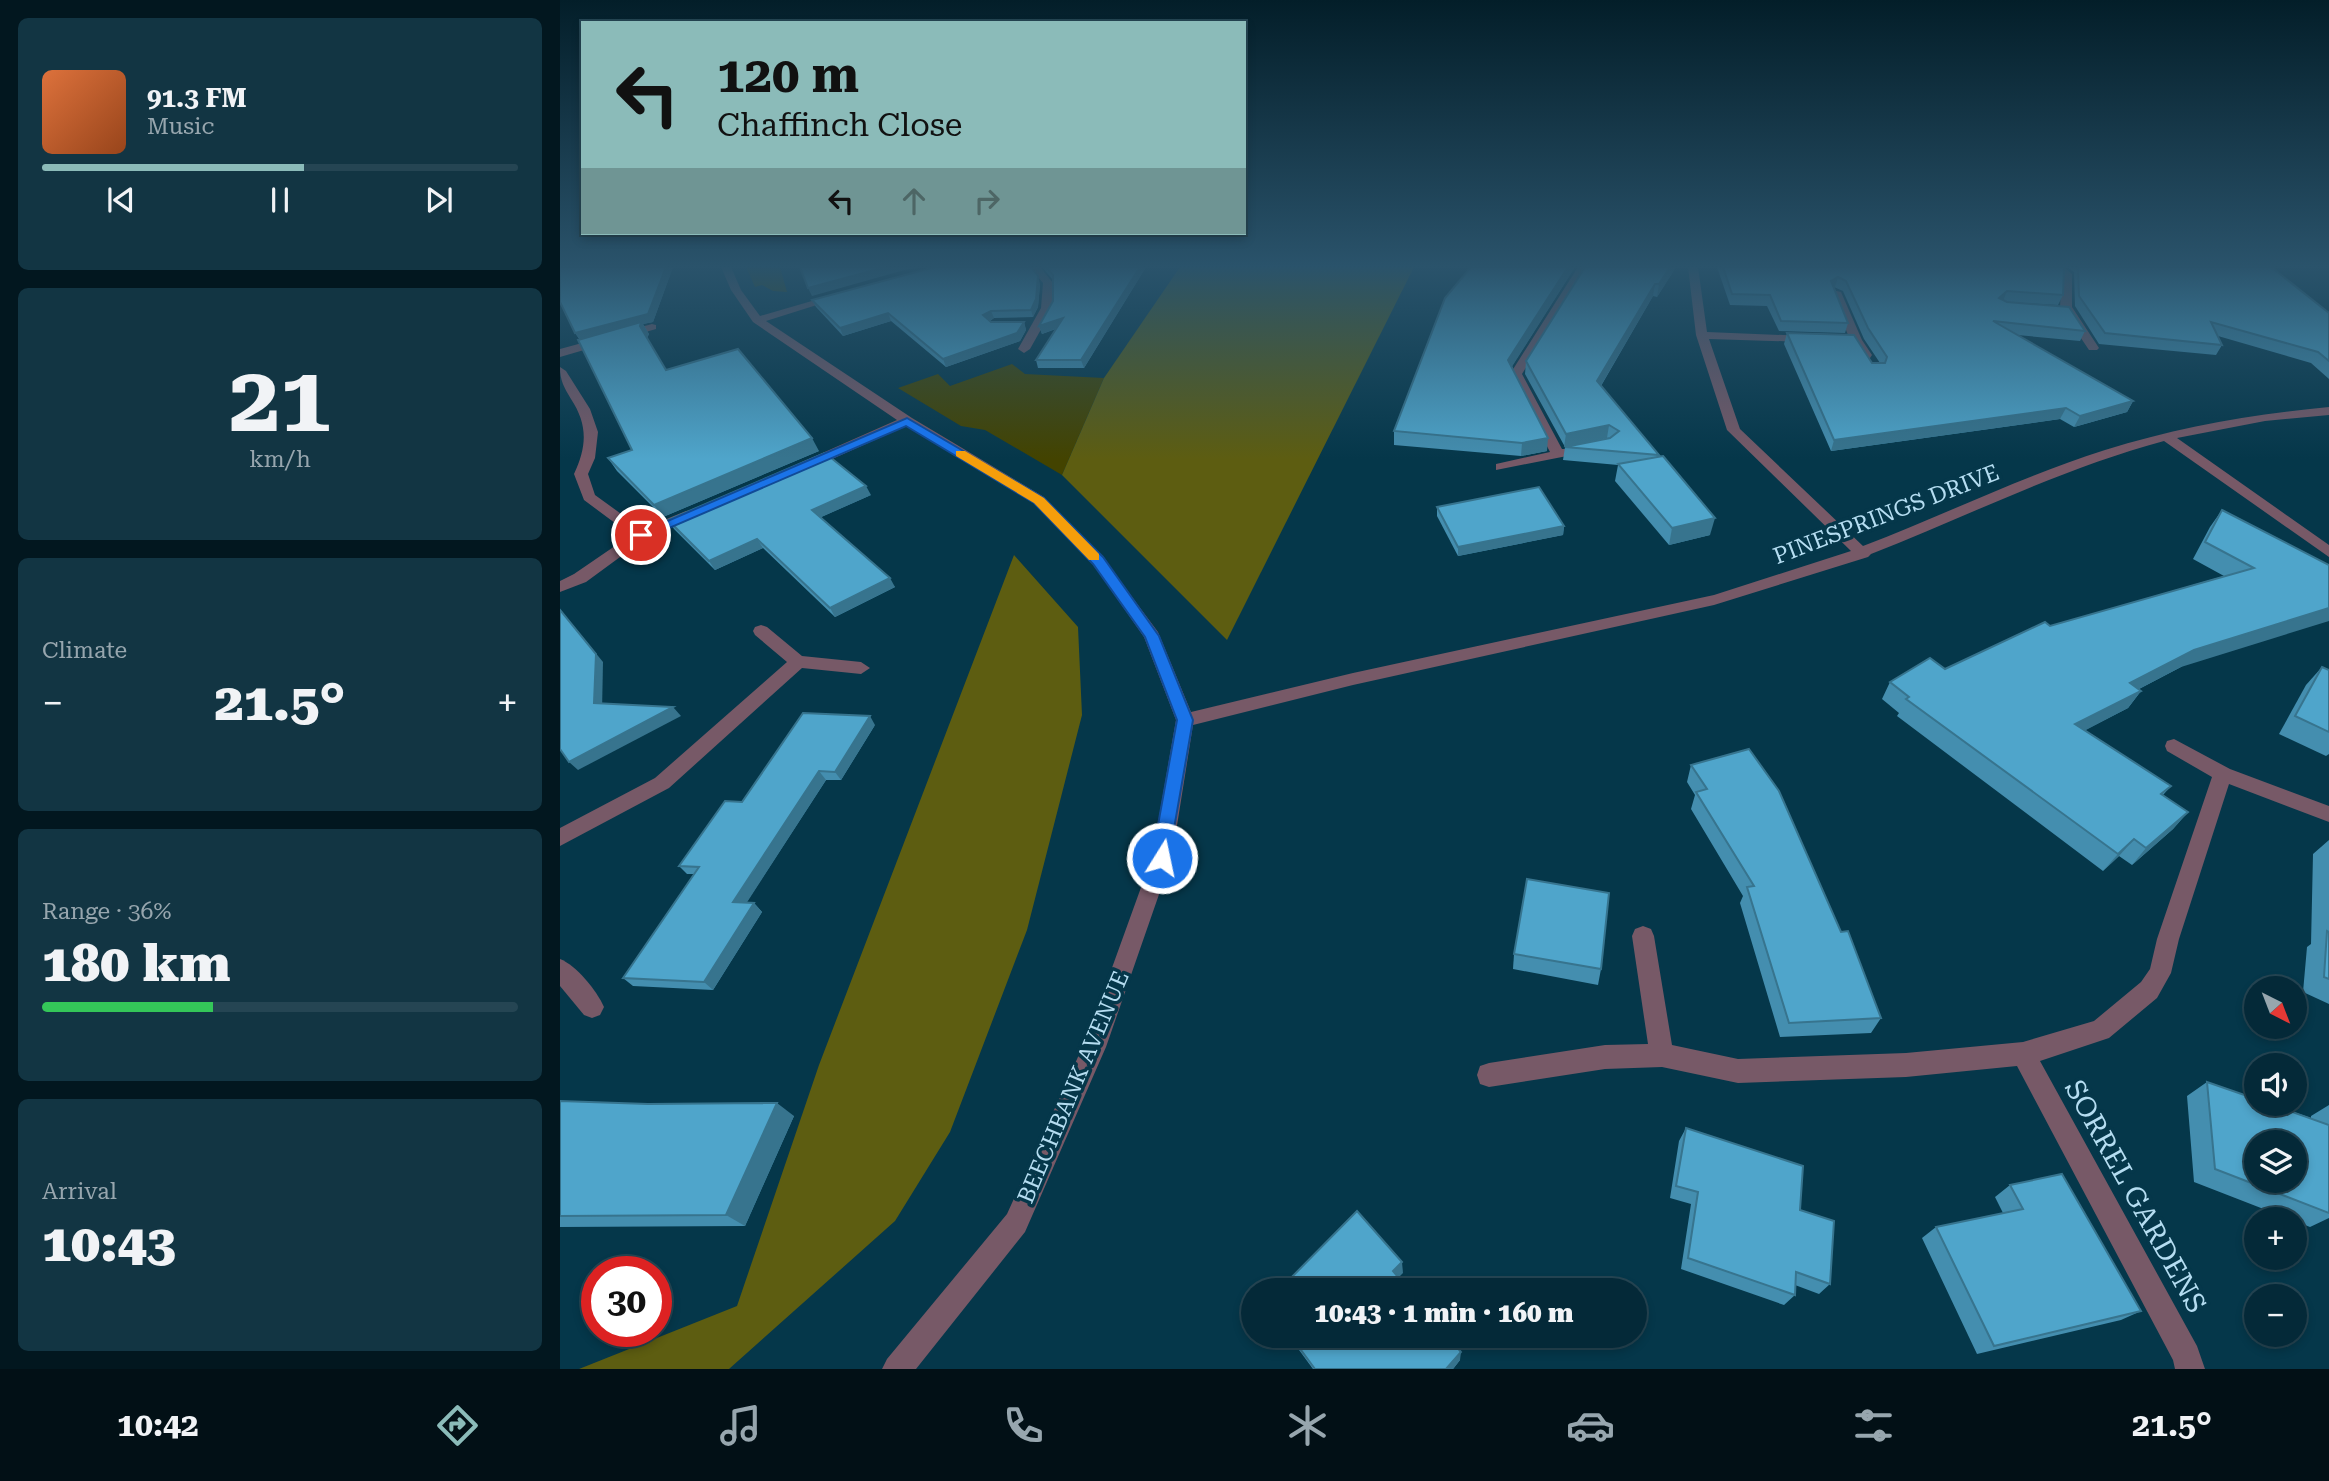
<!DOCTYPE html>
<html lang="en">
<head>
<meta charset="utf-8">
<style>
	:root { --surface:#042938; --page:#123543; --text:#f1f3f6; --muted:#97a6ae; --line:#254553; --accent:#8bbbb9 }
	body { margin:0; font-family:"Roboto Serif",serif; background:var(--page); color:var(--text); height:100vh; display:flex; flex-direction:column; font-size:26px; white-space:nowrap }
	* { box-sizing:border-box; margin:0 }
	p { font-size:23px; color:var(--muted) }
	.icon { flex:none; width:38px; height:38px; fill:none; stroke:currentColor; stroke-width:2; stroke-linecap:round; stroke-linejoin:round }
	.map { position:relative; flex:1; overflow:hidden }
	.drawer { display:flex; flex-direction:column; gap:18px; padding:18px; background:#02171f; width:560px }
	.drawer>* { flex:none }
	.hud { position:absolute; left:21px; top:21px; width:665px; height:214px; border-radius:0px; box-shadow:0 4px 10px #0003,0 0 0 2px var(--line); background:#8bbbb9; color:#111; overflow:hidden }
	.needle { width:46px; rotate:138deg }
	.tools { position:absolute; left:1684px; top:976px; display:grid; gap:14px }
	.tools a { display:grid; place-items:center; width:63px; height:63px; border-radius:50%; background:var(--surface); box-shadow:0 4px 10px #0003,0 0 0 2px var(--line); font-size:35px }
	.speed { position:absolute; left:21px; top:1256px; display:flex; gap:14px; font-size:35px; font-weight:700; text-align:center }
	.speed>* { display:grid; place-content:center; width:91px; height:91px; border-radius:50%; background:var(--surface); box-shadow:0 4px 10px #0003,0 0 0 2px var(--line); line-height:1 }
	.speed .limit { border:10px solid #d22; background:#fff; color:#111 }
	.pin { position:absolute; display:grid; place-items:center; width:60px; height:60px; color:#fff; margin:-30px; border:4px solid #fff; border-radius:50%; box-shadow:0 2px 7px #0007 }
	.me { position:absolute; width:77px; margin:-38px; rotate:10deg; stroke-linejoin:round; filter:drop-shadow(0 0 5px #0008) }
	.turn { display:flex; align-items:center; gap:24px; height:147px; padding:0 21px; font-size:32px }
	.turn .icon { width:91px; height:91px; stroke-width:2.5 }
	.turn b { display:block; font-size:49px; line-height:60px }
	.lanes { display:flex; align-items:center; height:66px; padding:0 21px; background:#0003; justify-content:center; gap:35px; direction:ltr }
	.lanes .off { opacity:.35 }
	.big { font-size:52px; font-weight:800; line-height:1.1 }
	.drawer .widget { flex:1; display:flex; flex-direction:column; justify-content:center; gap:10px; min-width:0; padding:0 24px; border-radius:10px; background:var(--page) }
	.drawer .dial { align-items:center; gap:0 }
	.dial b { font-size:91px; line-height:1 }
	.song { display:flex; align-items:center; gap:21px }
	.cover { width:84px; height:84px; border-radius:10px; background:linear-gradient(135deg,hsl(20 70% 55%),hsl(20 70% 35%)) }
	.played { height:7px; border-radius:4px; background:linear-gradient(90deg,var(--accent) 55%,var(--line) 55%) }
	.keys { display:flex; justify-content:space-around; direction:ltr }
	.heat { display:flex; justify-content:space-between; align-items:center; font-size:38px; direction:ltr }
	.charge { height:10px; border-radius:5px; background:linear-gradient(90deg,#34c759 36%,var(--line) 0) }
	.trip { position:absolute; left:681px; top:1278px; width:406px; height:70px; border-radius:35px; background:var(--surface); box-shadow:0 4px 10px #0003,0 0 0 2px var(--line); font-weight:800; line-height:70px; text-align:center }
	.menu { display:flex; height:112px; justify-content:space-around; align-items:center; background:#021016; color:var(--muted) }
	.menu .icon { width:49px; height:49px }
	.menu .current { color:var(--accent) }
	.menu b { font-size:32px; color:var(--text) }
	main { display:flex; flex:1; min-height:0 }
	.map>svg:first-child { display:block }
	.green { fill:#434300 }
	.forest { fill:#5d5d11 }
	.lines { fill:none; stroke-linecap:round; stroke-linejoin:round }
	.minor { fill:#775967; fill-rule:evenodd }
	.wall { fill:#448eaf }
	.shaded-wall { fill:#37748e }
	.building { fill:#4fa5cb; stroke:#37748e; stroke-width:2; fill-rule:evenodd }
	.route { fill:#1a73e8; stroke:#114b97; stroke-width:2 }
	.slow { fill:#f59e0b }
	.labels { text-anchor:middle; stroke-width:7; stroke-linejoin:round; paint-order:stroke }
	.street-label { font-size:23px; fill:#b5ddf1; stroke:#05374a }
	.near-street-label { font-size:28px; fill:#b5ddf1; stroke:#05374a }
</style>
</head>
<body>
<main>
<section class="drawer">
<div class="widget">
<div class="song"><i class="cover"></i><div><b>91.3 FM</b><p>Music</p></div></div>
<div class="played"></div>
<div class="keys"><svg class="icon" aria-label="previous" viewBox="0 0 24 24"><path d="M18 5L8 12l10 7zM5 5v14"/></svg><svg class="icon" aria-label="pause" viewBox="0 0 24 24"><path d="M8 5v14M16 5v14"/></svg><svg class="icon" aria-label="next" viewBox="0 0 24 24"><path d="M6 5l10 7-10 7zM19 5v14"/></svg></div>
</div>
<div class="widget dial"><b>21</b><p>km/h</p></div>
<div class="widget"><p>Climate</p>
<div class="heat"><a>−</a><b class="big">21.5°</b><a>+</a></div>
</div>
<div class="widget"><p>Range · 36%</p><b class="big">180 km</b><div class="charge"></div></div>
<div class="widget"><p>Arrival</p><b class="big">10:43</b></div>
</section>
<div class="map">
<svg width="1769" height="1369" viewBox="0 0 1769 1369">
	<rect width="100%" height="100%" fill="#05374a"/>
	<g class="green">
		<polygon points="186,267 220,267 227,292 213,291 202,285 195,287"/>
		<polygon points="452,364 465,374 544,378 502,475 425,430 401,426 338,388 378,374 390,386"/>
	</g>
	<g class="forest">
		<polygon points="620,267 854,267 667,640 502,475 544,378"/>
		<polygon points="454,555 518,627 522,715 467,930 390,1132 335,1221 169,1369 19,1369 177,1306 259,1065"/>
	</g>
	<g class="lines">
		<g class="minor">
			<path d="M161,267H171L181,290L200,316L317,282V286L206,321L352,418L484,497L543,558L598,632L631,712L793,673L1154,595L1291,551L1167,430L1136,335L1128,267H1138L1147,332L1247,336L1253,339L1247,342L1149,339L1180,429L1303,546C1384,515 1463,476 1545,450C1618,427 1693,414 1769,407V415L1705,421L1617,438L1769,545V557L1604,441C1503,468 1408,516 1311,554L1308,557L1154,605L793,685L633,725L612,857L546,1047L465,1232L356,1369H322L327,1359L447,1214L527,1037L592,857L616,720L584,637L533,564L474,503L346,426L252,468H242V462L337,420L193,322L171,290Z"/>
			<polygon points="470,267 480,267 493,283 493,308 470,349 464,353 458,349 481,308 483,283"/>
			<polygon points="1018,267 1028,267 962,374 1002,449 1012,449 1014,452 1007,456 936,470 936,464 990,452 950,374"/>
			<polygon points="1493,267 1504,267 1512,274 1512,307 1539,348 1537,350 1529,350 1500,307 1502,275"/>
			<polygon points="1272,290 1281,292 1302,340 1312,355 1310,358 1302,358 1290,340 1271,292"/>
			<polygon points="92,324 96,325 96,329 0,357 0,349"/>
			<path d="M0,367L6,371L30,409L38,432L35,458L28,474L35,495L82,529L126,511L131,510L138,514L86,538L26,582L0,592V581L14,574L71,535L24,500L14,474C27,446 28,425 11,399C4,387 0,381 0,367Z"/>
			<polygon points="201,625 207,627 242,656 301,662 310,668 301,674 242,668 109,788 0,846 0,828 95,778 227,662 195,635 193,631 195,627"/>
			<polygon points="1614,739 1670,769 1769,806 1769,822 1669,784 1619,939 1611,973 1597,998 1549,1038 1480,1061 1637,1346 1645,1369 1615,1369 1613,1360 1457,1066 1346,1077 1178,1083 1102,1067 1045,1069 929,1087 920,1084 917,1075 920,1066 929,1063 1045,1045 1088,1044 1072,936 1075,929 1083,926 1091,929 1094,936 1112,1045 1178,1059 1346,1053 1463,1042 1534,1021 1581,982 1590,969 1597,939 1652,777 1607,751 1605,746 1607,741"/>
			<path d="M0,959C16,965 37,991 44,1007L40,1015L32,1018L24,1015L0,986Z"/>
		</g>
	</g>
	<g class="wall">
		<polygon points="0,267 113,267 93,322 83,324 89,334 87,338 106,370 259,451 103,517 57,471 48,458 72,450 20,340 15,333"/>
		<polygon points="482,267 586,267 524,368 478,368 476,360 496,329 482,334 479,326 493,301 493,280"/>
		<polygon points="911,267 1015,267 952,366 987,451 961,456 834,445 834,431"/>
		<polygon points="1025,267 1116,267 1097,297 1093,296 1041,386 1099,455 1098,457 1150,535 1109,545 1055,481 1058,465 1003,460 1005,447 965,374 966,361"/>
		<polygon points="1157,267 1504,267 1503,295 1498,305 1446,302 1525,331 1520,341 1457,335 1573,401 1567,412 1514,427 1500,419 1271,451 1224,344 1227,333 1312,363 1320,363 1304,339 1283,291 1274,287 1288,323 1285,333 1219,331 1207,306 1170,305"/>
		<polygon points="1507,267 1711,267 1769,313 1769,379 1751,363 1658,336 1662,345 1656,355 1539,344 1515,306 1514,272"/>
		<polygon points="480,284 478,307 473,317 434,318 430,321 431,322 464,322 466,330 460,341 386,367 331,321 283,336 256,307 252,300"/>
		<polygon points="311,495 261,517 335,587 275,617 203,548 155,570 114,529 108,520"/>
		<polygon points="877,507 1004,526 1003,535 898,556 877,516"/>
		<polygon points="1662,510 1769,565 1621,667 1579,689 1581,691 1568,708 1525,730 1611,786 1603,795 1628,812 1613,829 1572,865 1559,856 1543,871 1337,716 1339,713 1322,699 1330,682 1385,669 1490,626 1664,576 1633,559 1650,527"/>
		<polygon points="1762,667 1769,670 1769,754 1766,756 1719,734 1746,685"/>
		<polygon points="315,725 281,780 266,780 186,903 194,903 202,912 153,990 73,986 63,978 134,874 127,874 119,866"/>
		<polygon points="1131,765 1281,932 1321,1018 1311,1033 1220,1037 1180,903 1183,896 1131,809 1135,795 1127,782"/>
		<polygon points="1769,840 1769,1004 1743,992 1747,947 1751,944 1753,854"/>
		<polygon points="954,954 1041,969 1038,985 953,969"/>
		<polygon points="1647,1082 1751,1118 1751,1116 1769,1105 1769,1218 1750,1227 1634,1182 1627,1096"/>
		<polygon points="0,1101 234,1116 185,1226 0,1227"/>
		<polygon points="1126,1128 1240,1210 1270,1284 1259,1294 1235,1285 1235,1295 1224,1305 1121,1269 1131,1204 1110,1198 1119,1141"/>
		<polygon points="1450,1185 1581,1311 1561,1320 1417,1354 1362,1238 1376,1227 1443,1213 1435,1197"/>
		<polygon points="728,1335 887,1335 900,1360 893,1369 753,1369"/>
	</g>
	<g class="shaded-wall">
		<polygon points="106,267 113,267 93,322 83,324 89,334 87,338 80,326 21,341 15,333"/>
		<polygon points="326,267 375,267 348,269 252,296 248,288"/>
		<polygon points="580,267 586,267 524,368 521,360"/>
		<polygon points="1008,267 1015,267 948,373 948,360"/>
		<polygon points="1110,267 1116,267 1097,297 1099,284"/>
		<polygon points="478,276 480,284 478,307 473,317 471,310"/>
		<polygon points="1278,277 1275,287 1269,291 1271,281"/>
		<polygon points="1095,284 1093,296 1036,394 1037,381"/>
		<polygon points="1447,291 1443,301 1439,298"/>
		<polygon points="431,311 434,318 426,323 423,315"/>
		<polygon points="328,313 331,321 283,336 280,328"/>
		<polygon points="503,318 505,325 482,334 479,326"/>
		<polygon points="464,322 466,330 460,341 386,367 383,359"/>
		<polygon points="1573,401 1567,412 1514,427 1520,416"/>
		<polygon points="1506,408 1500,419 1271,451 1274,440"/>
		<polygon points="1049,425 1047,438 1004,447 1006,434"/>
		<polygon points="252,438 259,451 103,517 94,505"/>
		<polygon points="988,438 987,451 961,456 962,443"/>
		<polygon points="306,486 311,495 257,519 252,510"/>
		<polygon points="1155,518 1150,535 1109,545 1112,528"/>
		<polygon points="1004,526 1003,535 898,556 898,547"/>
		<polygon points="197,539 203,548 155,570 149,561"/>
		<polygon points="330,578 335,587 275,617 270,608"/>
		<polygon points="1769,608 1769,621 1621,667 1558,700 1570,683 1634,650"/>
		<polygon points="3,613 43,662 42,712 34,703"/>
		<polygon points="1581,691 1568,708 1503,742 1515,724"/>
		<polygon points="113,707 121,716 18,770 9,762"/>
		<polygon points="310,716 315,725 281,780 275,772"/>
		<polygon points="259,771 266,780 182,910 173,902"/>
		<polygon points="1628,812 1613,829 1572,865 1586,848"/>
		<polygon points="1574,839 1559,856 1543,871 1558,854"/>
		<polygon points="194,903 202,912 153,990 144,982"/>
		<polygon points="217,1103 234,1116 185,1226 166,1215"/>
		<polygon points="842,1262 843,1273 835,1281 833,1271"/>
		<polygon points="901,1352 900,1360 893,1369 886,1369"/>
	</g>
	<g class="building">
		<polygon points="0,267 106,267 88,314 15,333 0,302"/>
		<polygon points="240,267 326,267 248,288"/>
		<polygon points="375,267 471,267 478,276 476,299 471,310 431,311 423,315 431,322 464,322 457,333 383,359 328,313 280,328 252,300"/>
		<polygon points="486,267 580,267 521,360 476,360 503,318 479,326 493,301 493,275"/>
		<polygon points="911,267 1008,267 948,360 988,438 962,443 834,431 885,298"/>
		<polygon points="1025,267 1110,267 1099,284 1095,284 1037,381 1099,455 1005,447 1050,438 1059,431 1049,425 1006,434 966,361"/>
		<polygon points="1163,267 1504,267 1503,295 1447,291 1439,298 1447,302 1509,307 1525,331 1433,321 1573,401 1520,416 1506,408 1274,440 1227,333 1294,335 1312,363 1325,363 1327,357 1308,328 1286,281 1278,277 1271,281 1288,323 1221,321 1210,295 1172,294"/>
		<polygon points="1518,267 1711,267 1769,313 1769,361 1758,352 1651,322 1662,345 1545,333 1519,296"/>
		<polygon points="81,322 80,326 106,370 178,349 252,438 94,505 48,458 72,450 18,340"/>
		<polygon points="265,453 306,486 252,510 330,578 270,608 197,539 149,561 108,520"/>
		<polygon points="1103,456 1155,518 1112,528 1058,464"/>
		<polygon points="979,487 1004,526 898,547 877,507"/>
		<polygon points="1662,510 1769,565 1769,608 1634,650 1570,683 1581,691 1515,724 1611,786 1601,794 1628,812 1586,848 1574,839 1558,854 1346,699 1349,697 1330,682 1370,658 1385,669 1485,622 1490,626 1694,568 1645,542"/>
		<polygon points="0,610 36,654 34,703 113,707 9,762 0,749"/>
		<polygon points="1762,667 1769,670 1769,732 1735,716"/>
		<polygon points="243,713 310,716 275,772 259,771 173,902 194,903 144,982 63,978 139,867 119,866 165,801 182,802"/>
		<polygon points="1189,749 1219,791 1281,932 1288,931 1321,1018 1229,1023 1187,887 1194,886 1136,792 1147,789 1131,765"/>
		<polygon points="967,879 1049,893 1041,969 954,954"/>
		<polygon points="1767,931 1769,932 1769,979 1764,977"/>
		<path d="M1647,1082L1696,1099V1104H1710L1769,1125V1213L1655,1169ZM1696,1143H1734V1181H1696Z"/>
		<polygon points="0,1101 88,1104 217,1103 166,1215 0,1216"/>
		<polygon points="1126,1128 1243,1166 1240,1210 1274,1221 1270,1284 1236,1272 1235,1295 1128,1258 1138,1192 1116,1186"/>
		<polygon points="1502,1174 1581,1311 1434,1346 1376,1227 1463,1209 1450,1185"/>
		<polygon points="797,1211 842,1262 833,1271 849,1290 719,1290"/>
		<polygon points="730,1335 887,1335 901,1352 886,1369 755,1369"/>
	</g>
	<linearGradient id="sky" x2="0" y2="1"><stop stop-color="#031e29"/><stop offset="0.58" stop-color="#2a536b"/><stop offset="1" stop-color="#2a536b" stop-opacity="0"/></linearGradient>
	<rect width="1769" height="459" fill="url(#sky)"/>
	<polygon class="route" points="347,418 484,498 543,557 599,636 633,720 608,863 595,863 592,858 617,720 585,637 533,564 474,503 346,426 86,538 75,535"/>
	<polygon class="slow" points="396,451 405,451 484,498 539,554 539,560 529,560 474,503 396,456"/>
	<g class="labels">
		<g class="street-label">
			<text transform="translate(1326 514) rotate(-21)" y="8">PINESPRINGS DRIVE</text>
			<text transform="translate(513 1087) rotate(-67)" y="8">BEECHBANK AVENUE</text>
		</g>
		<g class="near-street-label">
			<text transform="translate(1576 1196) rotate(61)" y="10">SORREL GARDENS</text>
		</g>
	</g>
</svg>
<div class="tools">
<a><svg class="needle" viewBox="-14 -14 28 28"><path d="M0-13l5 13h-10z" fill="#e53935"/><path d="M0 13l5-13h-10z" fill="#97a6ae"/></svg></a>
<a><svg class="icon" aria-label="sound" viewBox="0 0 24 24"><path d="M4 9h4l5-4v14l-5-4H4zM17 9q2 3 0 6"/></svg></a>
<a><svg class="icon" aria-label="layers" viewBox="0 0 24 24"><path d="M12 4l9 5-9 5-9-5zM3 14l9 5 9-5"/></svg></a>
<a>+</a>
<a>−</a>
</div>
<div class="speed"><div class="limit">30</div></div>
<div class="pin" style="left:81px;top:535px;background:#d93025"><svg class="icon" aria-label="arrive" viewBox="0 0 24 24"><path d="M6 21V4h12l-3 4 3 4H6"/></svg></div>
<svg class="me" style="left:602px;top:858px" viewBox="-20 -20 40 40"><circle r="17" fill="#1a73e8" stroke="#fff" stroke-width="3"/><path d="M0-11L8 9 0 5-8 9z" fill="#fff"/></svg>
<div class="trip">10:43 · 1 min · 160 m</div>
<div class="hud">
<div class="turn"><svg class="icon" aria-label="left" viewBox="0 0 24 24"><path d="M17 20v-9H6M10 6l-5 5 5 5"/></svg><div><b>120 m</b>Chaffinch Close</div></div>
<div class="lanes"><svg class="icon" aria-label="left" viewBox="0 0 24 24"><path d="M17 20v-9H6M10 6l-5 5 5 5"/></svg><svg class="icon off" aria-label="ahead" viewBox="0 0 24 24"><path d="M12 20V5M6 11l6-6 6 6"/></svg><svg class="icon off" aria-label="right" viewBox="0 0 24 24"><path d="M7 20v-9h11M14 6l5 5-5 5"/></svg></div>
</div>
</div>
</main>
<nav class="menu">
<b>10:42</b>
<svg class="icon current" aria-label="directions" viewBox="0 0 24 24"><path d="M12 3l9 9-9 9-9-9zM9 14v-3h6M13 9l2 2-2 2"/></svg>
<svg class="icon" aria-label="music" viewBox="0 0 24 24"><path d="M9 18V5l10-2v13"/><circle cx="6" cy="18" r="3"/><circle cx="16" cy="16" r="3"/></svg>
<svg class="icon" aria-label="phone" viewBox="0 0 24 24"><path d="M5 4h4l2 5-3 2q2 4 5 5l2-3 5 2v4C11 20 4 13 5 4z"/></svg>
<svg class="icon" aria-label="climate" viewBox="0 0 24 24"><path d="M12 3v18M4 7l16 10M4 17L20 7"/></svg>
<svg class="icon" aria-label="car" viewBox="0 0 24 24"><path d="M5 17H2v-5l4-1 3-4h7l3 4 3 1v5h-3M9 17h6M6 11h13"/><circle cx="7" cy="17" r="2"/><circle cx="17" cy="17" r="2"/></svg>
<svg class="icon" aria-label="filters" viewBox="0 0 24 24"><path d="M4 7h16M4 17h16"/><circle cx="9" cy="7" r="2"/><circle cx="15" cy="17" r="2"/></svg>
<b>21.5°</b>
</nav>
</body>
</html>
